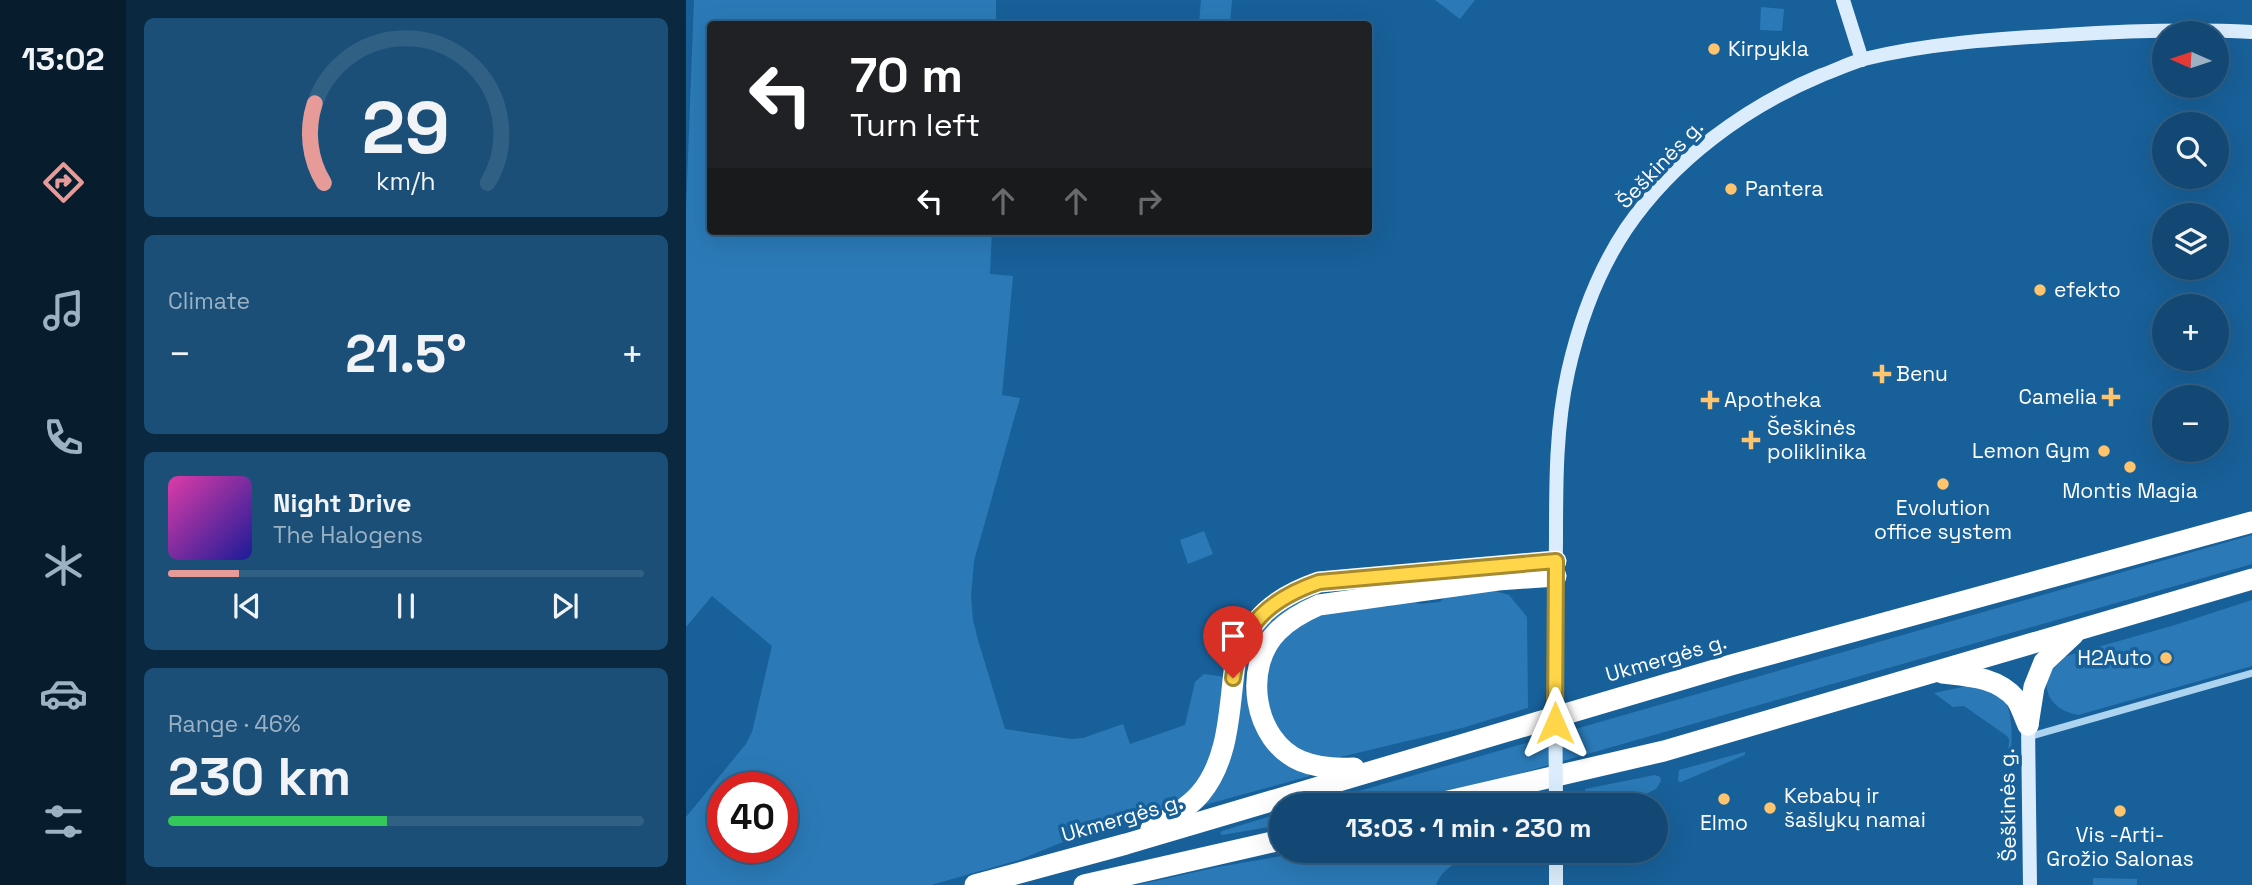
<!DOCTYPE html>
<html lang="en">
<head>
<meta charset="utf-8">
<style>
	:root { --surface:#124873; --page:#1b4f78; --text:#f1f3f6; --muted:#9cb2c4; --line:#316085; --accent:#e69b98 }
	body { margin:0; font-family:"Space Grotesk",sans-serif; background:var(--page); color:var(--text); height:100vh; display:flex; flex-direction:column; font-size:26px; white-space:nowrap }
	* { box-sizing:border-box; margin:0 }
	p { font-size:23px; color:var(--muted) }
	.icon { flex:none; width:38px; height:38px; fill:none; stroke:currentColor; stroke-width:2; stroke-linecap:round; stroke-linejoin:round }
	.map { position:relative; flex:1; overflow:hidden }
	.drawer { display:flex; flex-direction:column; gap:18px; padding:18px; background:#0a283f; width:560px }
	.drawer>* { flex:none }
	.hud { position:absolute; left:21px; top:21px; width:665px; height:214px; border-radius:7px; box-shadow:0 7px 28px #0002,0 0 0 2px var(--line); background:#202124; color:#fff; overflow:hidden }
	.needle { width:46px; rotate:273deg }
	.fabs { position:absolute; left:1466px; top:21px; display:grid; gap:14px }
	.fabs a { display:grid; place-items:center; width:77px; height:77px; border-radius:50%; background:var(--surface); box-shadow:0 7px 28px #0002,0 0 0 2px var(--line); font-size:35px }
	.speed { position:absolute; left:21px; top:772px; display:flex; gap:14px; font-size:35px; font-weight:700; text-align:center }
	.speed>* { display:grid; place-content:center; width:91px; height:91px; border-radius:50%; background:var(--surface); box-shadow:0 7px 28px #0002,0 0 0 2px var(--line); line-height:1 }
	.speed .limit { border:10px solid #d22; background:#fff; color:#111 }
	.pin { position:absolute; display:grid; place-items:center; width:60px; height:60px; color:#fff; margin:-72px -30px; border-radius:50% 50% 50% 0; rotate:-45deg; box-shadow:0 0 7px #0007 }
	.pin .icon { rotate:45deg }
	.me { position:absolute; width:77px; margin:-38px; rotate:0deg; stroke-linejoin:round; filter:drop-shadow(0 0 5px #0008) }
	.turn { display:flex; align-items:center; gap:24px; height:147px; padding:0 28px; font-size:32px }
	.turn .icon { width:91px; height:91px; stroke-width:2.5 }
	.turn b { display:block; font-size:49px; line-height:60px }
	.lanes { display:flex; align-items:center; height:66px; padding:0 28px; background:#0003; justify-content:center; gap:35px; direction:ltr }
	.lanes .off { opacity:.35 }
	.big { font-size:52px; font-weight:700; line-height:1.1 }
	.drawer .tile { flex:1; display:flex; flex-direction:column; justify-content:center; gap:10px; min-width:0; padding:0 24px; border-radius:10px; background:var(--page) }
	.drawer .dial { align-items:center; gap:0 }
	.dial svg { height:182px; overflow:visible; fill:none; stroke:var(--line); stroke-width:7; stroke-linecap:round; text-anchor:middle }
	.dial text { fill:var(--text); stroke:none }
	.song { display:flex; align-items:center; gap:21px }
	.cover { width:84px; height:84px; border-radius:10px; background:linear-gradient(135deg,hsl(320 70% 55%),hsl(240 70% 35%)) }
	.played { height:7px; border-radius:4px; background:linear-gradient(90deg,var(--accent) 15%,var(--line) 15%) }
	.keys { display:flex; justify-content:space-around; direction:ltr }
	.heat { display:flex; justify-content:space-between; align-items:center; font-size:38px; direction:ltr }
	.charge { height:10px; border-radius:5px; background:linear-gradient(90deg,#34c759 46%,var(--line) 0) }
	.trip { position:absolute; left:583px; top:793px; width:399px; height:70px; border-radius:35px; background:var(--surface); box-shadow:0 7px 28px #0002,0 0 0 2px var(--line); font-weight:700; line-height:70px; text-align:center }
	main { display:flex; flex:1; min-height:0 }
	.tab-bar { display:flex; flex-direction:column; width:126px; justify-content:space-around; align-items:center; background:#071d2e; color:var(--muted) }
	.tab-bar .icon { width:49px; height:49px }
	.tab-bar .selected { color:var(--accent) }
	.tab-bar b { font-size:32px; color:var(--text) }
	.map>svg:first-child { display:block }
	.green { fill:#2b7ab7; fill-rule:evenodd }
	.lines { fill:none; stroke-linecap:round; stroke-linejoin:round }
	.street { stroke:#acd4f1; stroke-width:7 }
	.secondary { stroke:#dbedfc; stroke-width:14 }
	.highway { stroke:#fff; stroke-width:21 }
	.secondary-bridge { stroke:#dbedfc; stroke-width:14 }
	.route-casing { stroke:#a68a30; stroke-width:18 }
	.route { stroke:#ffd54a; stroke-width:12 }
	.poi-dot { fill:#ffc46d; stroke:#186099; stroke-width:2.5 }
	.labels { text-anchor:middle; stroke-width:7; stroke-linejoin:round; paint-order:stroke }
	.poi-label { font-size:21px; fill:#fff; stroke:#186099; text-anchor:start }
	.street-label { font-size:21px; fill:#fff; stroke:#186099 }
</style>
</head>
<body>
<main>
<nav class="tab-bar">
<b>13:02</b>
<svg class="icon selected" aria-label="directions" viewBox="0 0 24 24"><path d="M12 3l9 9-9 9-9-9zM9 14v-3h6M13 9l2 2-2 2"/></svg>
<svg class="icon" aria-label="music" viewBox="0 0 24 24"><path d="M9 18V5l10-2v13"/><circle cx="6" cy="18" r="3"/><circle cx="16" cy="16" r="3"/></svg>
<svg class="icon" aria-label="phone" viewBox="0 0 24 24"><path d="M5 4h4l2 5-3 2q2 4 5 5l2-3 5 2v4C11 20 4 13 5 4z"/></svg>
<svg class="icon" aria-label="climate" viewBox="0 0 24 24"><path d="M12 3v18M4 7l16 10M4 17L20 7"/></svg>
<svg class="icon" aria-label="car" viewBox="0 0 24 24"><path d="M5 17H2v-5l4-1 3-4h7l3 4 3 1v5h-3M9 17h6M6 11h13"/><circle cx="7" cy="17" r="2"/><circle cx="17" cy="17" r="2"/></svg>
<svg class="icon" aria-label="filters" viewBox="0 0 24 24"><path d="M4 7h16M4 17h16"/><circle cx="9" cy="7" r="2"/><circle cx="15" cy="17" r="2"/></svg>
</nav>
<section class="drawer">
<div class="tile dial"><svg viewBox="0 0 100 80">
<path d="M14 69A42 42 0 1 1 86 69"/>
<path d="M14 69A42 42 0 0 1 10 34" stroke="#e69b98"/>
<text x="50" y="56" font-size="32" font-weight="700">29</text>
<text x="50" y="72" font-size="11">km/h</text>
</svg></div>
<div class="tile"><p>Climate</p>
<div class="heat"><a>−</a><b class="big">21.5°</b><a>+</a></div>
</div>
<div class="tile">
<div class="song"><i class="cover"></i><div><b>Night Drive</b><p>The Halogens</p></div></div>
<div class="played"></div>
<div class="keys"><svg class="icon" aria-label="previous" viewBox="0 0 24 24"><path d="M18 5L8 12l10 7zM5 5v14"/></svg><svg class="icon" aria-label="pause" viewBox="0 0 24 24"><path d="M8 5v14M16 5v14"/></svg><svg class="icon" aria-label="next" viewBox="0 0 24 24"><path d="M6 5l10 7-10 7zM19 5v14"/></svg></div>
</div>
<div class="tile"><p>Range · 46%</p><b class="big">230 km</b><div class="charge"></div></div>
</section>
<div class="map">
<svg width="1566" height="885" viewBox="0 0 1566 885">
	<rect width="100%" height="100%" fill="#186099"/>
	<g class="green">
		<path d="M8,0H310V24H24V231H306L304,274L327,276L316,395L334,398L288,561L285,597L287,620L292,640L319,729L385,739L397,738L437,724L444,744L499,725L509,682L518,674L539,677L530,744L515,782L489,805L411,828L333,860L245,885H0V817L60,744L66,732L86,646L26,596L0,627V208ZM37,788H96V847H37Z"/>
		<polygon points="515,0 546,0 544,24 513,24"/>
		<polygon points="749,0 789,0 774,19"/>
		<polygon points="1075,7 1098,9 1096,31 1074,30"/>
		<polygon points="518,531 527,554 502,564 494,540"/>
		<polygon points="1566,535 1566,564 737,801 715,805 624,805"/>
		<path d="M824,569L615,603C578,623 549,660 562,704C563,708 564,715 566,719C572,730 613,767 624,776L518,805L526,793L555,667L565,640L587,615L605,603L631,595Z"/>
		<path d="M809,591L823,595L841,617L842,708L776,728L654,757C634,758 613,753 599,739C587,726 578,690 578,672C579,666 592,638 597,634C623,610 673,610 706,606L708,601L717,597L734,604L754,602L761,595L770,592Z"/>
		<path d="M1566,600V666L1392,715C1359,709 1349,679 1377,657L1489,625Z"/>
		<path d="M1291,684L1318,697C1327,716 1326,735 1325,756H1322L1323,739L1321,736L1278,706L1267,707L1248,693Z"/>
		<polygon points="1059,752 1059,755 995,782 992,781 993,770"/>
		<polygon points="969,775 974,777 975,781 970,789 938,805 899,805 899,789"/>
		<polygon points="595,813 595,825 536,835 534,833 536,831"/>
		<path d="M630,850H816V851C790,857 761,858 750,885H451L532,867Z"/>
		<polygon points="1407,878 1451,879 1451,885 1407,885"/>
	</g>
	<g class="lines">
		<polyline class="street" points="1342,737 1566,673"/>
		<g class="secondary">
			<polyline points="1157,0 1176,60"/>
			<path d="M869,669C869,625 870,581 870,537C870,482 870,426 882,372C893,323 912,271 940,229C987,160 1059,107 1136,75C1150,70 1164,63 1178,59C1243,43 1311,39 1377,35C1440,31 1503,29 1566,32"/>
			<polyline points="1342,725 1344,885"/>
			<polyline points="870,850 870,885"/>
		</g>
		<g class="highway">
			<path d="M1256,673C1283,676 1311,677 1330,699C1335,706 1338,717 1342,725"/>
			<polyline points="1342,725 1348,687 1358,662 1388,634"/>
			<path d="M668,768C650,769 632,768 615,761C567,741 556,666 592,631C604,619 617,612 633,605L812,580L870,576"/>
			<polyline points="745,805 978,751 1566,579"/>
			<path d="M465,829C482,819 501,809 514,794C544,759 543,707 549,664C562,618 590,597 633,582L870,561"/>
			<polyline points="289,885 440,844 1045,665 1566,522"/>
			<polyline points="398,885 595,840"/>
		</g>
		<polyline class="secondary-bridge" points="869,669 870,805"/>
	</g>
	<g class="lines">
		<defs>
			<path id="route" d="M547,678C554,625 584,599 633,582L870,561L869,723"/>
		</defs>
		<use href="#route" class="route-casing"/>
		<use href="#route" class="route"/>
	</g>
	<g class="poi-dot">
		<circle cx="1028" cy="49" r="7"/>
		<circle cx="1045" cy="189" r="7"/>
		<circle cx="1354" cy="290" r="7"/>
		<path d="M1192.5 363.5h7v7h7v7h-7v7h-7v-7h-7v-7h7z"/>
		<path d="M1421.5 386.5h7v7h7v7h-7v7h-7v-7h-7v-7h7z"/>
		<path d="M1020.5 389.5h7v7h7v7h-7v7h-7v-7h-7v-7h7z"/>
		<path d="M1061.5 429.5h7v7h7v7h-7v7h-7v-7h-7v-7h7z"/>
		<circle cx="1418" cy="451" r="7"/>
		<circle cx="1444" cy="467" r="7"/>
		<circle cx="1257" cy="484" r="7"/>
		<circle cx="1480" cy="658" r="7"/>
		<circle cx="1038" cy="799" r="7"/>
		<circle cx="1084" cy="808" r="7"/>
		<circle cx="1434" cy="811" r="7"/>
	</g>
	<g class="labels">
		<g class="poi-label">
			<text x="1042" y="56">Kirpykla</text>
			<text x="1059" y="196">Pantera</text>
			<text x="1368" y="297">efekto</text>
			<text x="1210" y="381">Benu</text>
			<text x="1411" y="404" text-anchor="end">Camelia</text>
			<text x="1038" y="407">Apotheka</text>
			<text x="1081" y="435">Šeškinės<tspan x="1081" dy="24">poliklinika</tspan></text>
			<text x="1404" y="458" text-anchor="end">Lemon Gym</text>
			<text x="1444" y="498" text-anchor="middle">Montis Magia</text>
			<text x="1257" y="515" text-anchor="middle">Evolution<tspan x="1257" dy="24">office system</tspan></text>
			<text x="1466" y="665" text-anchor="end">H2Auto</text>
			<text x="1098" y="803">Kebabų ir<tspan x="1098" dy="24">šašlykų namai</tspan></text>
			<text x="1038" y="830" text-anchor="middle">Elmo</text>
			<text x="1434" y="842" text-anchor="middle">Vis -Arti-<tspan x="1434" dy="24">Grožio Salonas</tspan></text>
		</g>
		<g class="street-label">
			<text transform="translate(974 164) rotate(-46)" y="7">Šeškinės g.</text>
			<text transform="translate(980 658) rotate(-16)" y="7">Ukmergės g.</text>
			<text transform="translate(1322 805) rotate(-91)" y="7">Šeškinės g.</text>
			<text transform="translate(436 818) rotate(-16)" y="7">Ukmergės g.</text>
		</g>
	</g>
</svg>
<div class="fabs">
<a><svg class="needle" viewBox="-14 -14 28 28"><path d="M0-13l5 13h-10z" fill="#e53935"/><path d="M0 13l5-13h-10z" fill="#9cb2c4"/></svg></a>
<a><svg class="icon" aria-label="search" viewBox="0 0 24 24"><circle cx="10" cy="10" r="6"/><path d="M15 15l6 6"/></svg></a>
<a><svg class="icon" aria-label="layers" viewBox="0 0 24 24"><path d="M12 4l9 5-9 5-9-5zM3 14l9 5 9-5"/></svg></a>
<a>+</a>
<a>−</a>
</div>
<div class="speed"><div class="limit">40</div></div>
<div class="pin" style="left:547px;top:678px;background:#d93025"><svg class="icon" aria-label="arrive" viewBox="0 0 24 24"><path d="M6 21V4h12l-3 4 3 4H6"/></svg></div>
<svg class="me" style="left:869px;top:723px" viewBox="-20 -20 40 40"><path d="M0-17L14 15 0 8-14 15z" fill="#ffd54a" stroke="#fff" stroke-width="4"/></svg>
<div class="trip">13:03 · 1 min · 230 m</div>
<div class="hud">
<div class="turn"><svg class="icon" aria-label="left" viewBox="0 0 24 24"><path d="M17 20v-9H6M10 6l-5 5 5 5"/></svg><div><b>70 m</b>Turn left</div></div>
<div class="lanes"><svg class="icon" aria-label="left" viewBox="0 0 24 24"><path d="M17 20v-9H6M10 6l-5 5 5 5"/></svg><svg class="icon off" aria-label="ahead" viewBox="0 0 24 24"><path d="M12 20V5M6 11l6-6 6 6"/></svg><svg class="icon off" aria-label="ahead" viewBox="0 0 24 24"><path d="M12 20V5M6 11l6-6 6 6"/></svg><svg class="icon off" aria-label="right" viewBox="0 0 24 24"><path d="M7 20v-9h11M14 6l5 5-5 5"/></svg></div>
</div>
</div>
</main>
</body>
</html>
